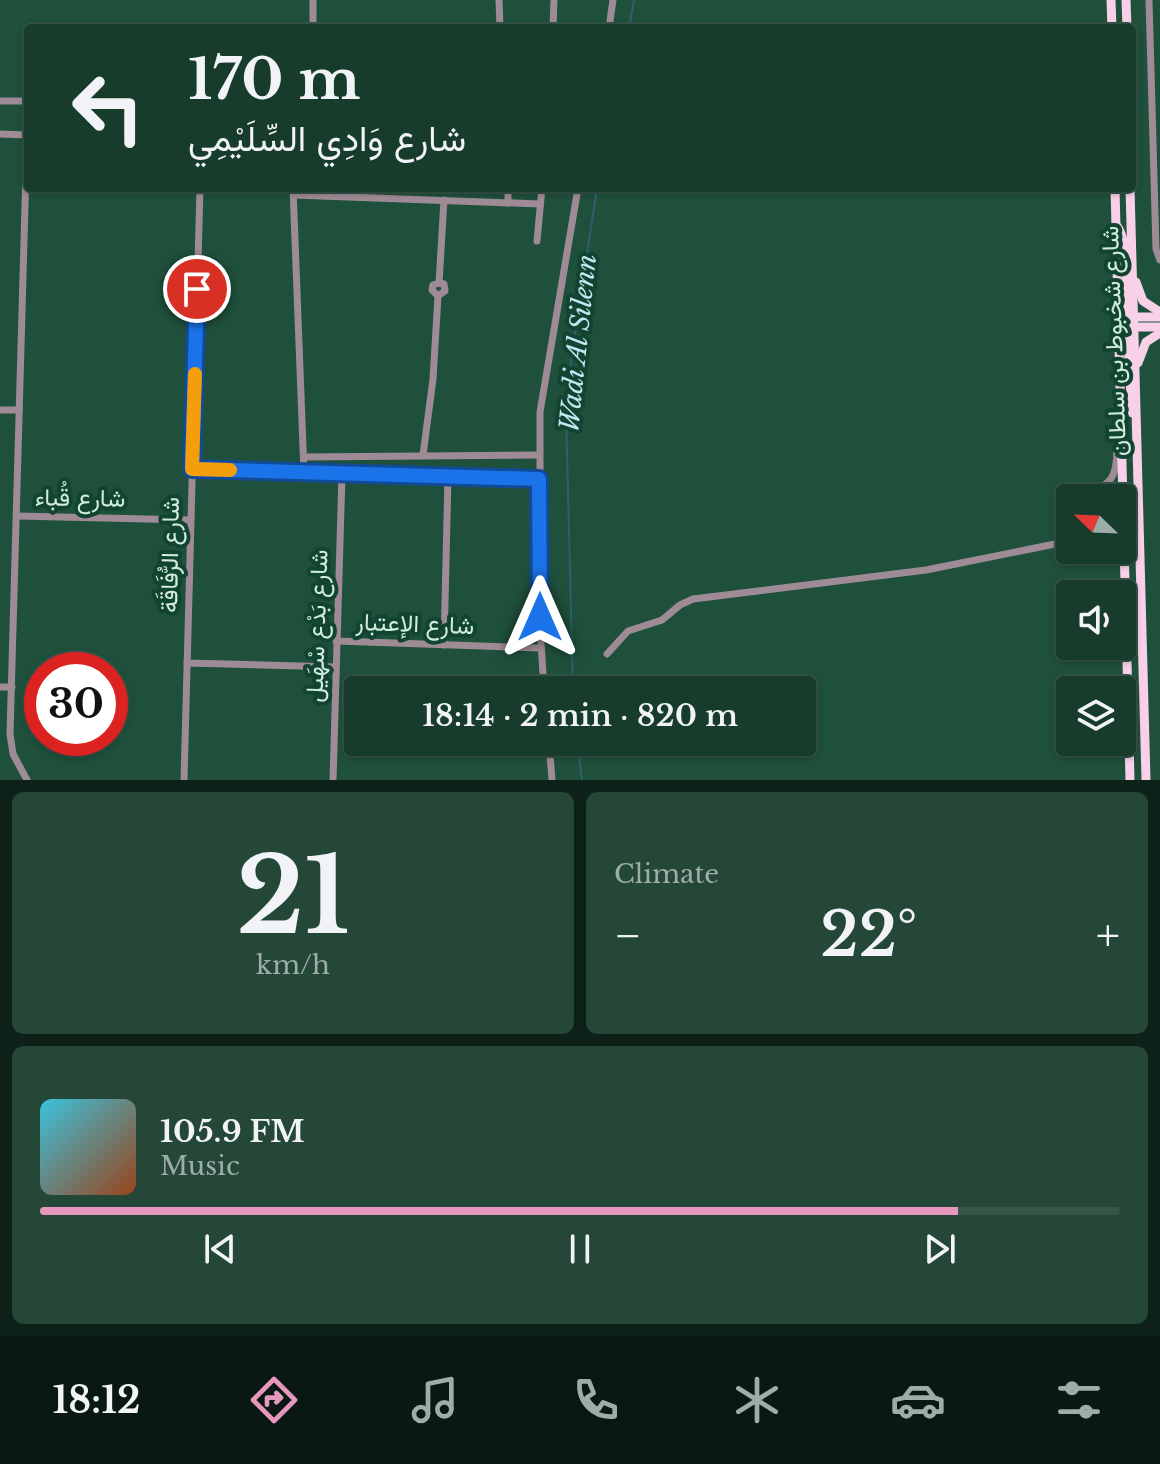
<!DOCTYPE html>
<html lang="en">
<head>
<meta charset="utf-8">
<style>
	:root { --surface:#173c2c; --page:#244738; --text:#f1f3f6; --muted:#9eada9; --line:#365648; --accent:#e797bd }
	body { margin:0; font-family:"Libre Baskerville",Vazirmatn,serif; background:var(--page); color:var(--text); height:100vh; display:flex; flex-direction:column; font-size:30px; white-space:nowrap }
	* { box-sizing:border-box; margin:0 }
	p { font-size:26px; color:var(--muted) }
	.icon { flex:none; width:44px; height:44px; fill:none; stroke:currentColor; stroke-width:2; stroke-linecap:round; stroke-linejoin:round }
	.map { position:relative; height:780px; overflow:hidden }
	.sheet { display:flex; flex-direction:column; gap:12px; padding:12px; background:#0d2118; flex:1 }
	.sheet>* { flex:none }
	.guide { position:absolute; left:24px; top:24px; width:1112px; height:168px; border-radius:8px; box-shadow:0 2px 6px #0004,0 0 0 2px var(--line); background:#173c2c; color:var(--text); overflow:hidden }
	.needle { width:52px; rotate:293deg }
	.tools { position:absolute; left:1056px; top:484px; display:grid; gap:16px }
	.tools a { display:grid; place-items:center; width:80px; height:80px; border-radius:8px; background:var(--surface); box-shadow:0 2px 6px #0004,0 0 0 2px var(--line); font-size:40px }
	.speed { position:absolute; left:24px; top:652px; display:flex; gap:16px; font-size:40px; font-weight:700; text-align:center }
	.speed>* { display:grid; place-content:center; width:104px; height:104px; border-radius:50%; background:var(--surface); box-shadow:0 2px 6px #0004,0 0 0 2px var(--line); line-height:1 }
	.speed .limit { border:12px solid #d22; background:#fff; color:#111 }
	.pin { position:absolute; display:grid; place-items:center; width:68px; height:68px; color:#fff; margin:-34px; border:4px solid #fff; border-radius:50%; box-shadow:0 2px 8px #0007 }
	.me { position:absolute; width:88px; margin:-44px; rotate:0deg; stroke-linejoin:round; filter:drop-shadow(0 0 6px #0008) }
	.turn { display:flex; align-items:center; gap:28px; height:168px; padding:0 32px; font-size:36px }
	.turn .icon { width:104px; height:104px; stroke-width:2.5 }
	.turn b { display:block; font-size:56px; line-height:68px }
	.big { font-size:60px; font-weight:600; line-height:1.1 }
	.sheet .card { flex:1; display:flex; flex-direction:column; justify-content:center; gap:12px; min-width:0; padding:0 28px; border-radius:12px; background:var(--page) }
	.sheet .dial { align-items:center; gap:0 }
	.dial b { font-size:104px; line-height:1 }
	.song { display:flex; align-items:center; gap:24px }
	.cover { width:96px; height:96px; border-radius:12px; background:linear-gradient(135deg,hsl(190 70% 55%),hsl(20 70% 35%)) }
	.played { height:8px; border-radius:4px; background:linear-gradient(90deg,var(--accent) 85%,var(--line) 85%) }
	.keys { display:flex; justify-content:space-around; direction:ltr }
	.heat { display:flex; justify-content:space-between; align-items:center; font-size:44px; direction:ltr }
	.sheet .tiles { flex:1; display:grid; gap:12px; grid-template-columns:1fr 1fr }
	.card:last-child { grid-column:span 2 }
	.trip { position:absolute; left:344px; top:676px; width:472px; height:80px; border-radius:8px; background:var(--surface); box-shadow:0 2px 6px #0004,0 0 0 2px var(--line); font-weight:600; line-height:80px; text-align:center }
	.dock { display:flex; height:128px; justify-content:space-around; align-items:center; background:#091812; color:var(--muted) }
	.dock .icon { width:56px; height:56px }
	.dock .selected { color:var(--accent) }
	.dock b { font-size:36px; color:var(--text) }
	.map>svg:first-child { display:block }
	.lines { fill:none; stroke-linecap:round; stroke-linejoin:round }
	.stream { stroke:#2a6072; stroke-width:2 }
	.minor { stroke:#9f8b96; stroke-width:7 }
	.major { stroke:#f8d0e7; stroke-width:9 }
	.route-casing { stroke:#114b97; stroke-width:20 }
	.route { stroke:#1a73e8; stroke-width:14 }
	.slow { stroke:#f59e0b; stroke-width:14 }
	.labels { text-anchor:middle; stroke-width:8; stroke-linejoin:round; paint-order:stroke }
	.street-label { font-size:24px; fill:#d1ebdd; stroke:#124531 }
	.water-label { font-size:26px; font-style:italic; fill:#c4e5f1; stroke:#124531 }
</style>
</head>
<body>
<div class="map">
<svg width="1160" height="780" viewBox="0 0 1160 780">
	<rect width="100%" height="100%" fill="#1f503b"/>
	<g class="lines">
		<g class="stream">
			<polyline points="629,28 634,0"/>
			<polyline points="573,690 566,412 572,353 597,188"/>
			<polyline points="577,742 582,780"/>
		</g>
		<g class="minor">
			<polyline points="313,0 313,28"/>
			<polyline points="499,0 500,28"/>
			<polyline points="1149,0 1156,249 1160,260"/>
			<polyline points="553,28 554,0"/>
			<polyline points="609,28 613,0"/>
			<polyline points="0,101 28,101"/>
			<polyline points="0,134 28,135"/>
			<polyline points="27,135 10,734 13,754 27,780"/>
			<polyline points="293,188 304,473"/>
			<polyline points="508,188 508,203"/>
			<polyline points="294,195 540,204"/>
			<polyline points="537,241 542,188"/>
			<polyline points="439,283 444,200"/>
			<polyline points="0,410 19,410"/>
			<polyline points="423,455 433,379 438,296 432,290 433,285 439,283 444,284 445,291 438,296"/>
			<polyline points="304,457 539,455"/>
			<polyline points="192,469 539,479"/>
			<polyline points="1092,490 1107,498"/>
			<path d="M1083,498V492C1112,487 1117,476 1117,449"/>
			<polyline points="17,516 190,520"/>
			<polyline points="336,641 540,648"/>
			<polyline points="444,645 448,477"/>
			<polyline points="607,654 628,631 662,620 680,605 693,599 926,570 1070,541"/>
			<polyline points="187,663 336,667"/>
			<polyline points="0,687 12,687"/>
			<polyline points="544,690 540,626 540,412 578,188"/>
			<polyline points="549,742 552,780"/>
			<polyline points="184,780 200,188"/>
			<polyline points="333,780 342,474"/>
		</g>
		<g class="major">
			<polyline points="1111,0 1112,28"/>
			<polyline points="1126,0 1127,28"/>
			<polyline points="1115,188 1130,780"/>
			<polyline points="1130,188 1146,780"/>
			<path d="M1116,225C1131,242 1125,294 1126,317L1129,323"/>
			<polyline points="1136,282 1143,301 1160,312"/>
			<polyline points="1118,317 1125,321 1127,327 1132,413"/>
			<polyline points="1131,317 1160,317"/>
			<polyline points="1130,327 1160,327"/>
			<polyline points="1138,363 1146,342 1160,333"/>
		</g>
	</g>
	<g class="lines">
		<defs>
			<polyline id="route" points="197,289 192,469 539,479 540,617"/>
		</defs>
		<use href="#route" class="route-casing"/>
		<use href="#route" class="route"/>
		<polyline class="slow" points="195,374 192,469 230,470"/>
	</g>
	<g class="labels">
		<g class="street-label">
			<text transform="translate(1114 341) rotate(-92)" y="8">شارع شخبوط بن سلطان</text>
			<text transform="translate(80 498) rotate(1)" y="8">شارع قُباء</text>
			<text transform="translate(170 555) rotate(-89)" y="8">شارع الرُّفَاقَة</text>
			<text transform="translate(415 624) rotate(2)" y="8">شارع الإعتبار</text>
			<text transform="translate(317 626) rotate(-88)" y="8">شارع بَدْع سْهَيل</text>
		</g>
		<g class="water-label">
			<text transform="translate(578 343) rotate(-84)" y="9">Wadi Al Silenn</text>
		</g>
	</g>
</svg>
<div class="tools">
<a><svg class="needle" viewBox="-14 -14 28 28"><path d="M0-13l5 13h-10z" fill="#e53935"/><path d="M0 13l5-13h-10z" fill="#9eada9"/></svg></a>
<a><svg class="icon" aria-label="sound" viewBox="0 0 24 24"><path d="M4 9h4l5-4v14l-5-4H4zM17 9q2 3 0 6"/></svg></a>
<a><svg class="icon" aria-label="layers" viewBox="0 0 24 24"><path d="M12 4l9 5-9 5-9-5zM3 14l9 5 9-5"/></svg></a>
</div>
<div class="speed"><div class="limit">30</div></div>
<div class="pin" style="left:197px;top:289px;background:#d93025"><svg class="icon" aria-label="arrive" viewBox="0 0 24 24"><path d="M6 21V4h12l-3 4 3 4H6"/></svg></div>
<svg class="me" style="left:540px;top:617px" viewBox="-20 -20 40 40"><path d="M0-17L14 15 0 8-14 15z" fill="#1a73e8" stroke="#fff" stroke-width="4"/></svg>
<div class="trip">18:14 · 2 min · 820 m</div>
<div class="guide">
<div class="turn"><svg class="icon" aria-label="left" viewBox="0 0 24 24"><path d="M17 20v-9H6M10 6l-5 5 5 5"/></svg><div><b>170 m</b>شارع وَادِي السِّلَيْمِي</div></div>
</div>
</div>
<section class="sheet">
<div class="tiles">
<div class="card dial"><b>21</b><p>km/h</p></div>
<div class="card"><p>Climate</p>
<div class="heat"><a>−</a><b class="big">22°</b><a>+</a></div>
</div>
<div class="card">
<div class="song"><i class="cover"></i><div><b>105.9 FM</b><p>Music</p></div></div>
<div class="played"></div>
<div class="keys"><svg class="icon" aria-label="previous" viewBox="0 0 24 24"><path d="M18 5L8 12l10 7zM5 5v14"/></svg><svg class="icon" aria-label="pause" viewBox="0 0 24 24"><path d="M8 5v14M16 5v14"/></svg><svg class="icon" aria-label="next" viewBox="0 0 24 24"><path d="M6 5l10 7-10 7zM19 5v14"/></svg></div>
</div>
</div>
</section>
<nav class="dock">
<b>18:12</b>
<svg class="icon selected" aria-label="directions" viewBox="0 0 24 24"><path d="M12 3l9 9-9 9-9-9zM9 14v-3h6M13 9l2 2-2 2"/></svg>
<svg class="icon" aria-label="music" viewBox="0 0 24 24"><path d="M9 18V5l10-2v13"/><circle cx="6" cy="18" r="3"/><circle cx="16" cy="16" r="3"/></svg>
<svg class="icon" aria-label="phone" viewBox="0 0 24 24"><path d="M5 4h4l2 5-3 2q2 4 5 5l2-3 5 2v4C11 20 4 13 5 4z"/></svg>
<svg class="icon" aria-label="climate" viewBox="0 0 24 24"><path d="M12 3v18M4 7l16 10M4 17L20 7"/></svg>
<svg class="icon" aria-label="car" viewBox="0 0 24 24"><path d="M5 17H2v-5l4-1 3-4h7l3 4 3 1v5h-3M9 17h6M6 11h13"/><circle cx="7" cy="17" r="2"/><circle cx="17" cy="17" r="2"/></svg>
<svg class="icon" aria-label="filters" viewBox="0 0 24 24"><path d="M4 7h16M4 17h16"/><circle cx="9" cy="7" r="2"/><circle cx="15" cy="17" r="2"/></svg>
</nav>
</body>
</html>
